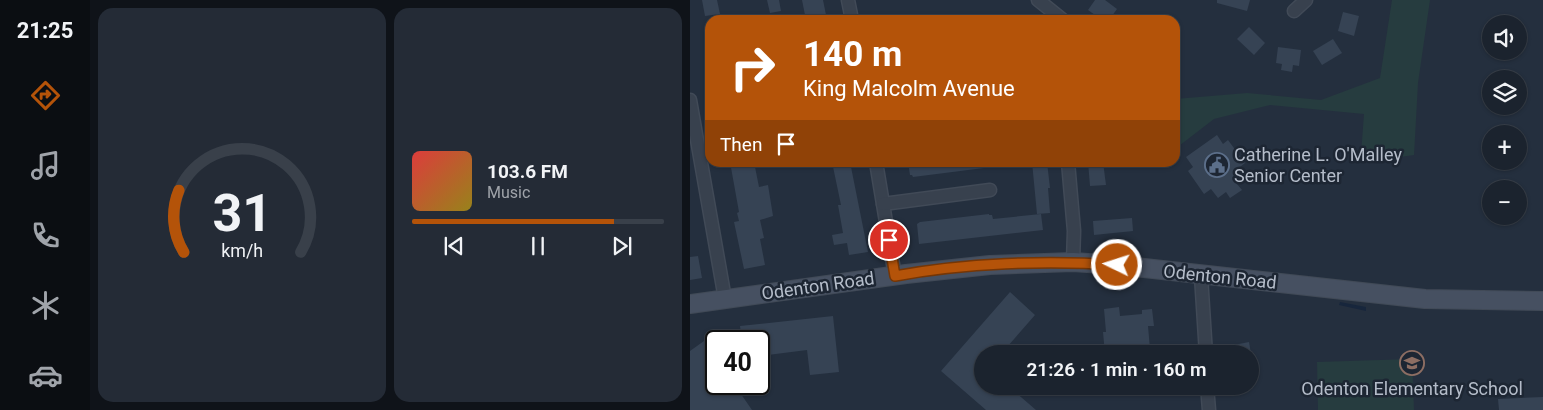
<!DOCTYPE html>
<html lang="en">
<head>
<meta charset="utf-8">
<style>
	:root { --surface:#1b232e; --page:#242b36; --text:#f1f3f6; --muted:#a0a4aa; --line:#39404a; --accent:#b45309 }
	body { margin:0; font-family:Roboto,sans-serif; background:var(--page); color:var(--text); height:100vh; display:flex; flex-direction:column; font-size:19px; white-space:nowrap }
	* { box-sizing:border-box; margin:0 }
	p { font-size:16px; color:var(--muted) }
	.icon { flex:none; width:28px; height:28px; fill:none; stroke:currentColor; stroke-width:2; stroke-linecap:round; stroke-linejoin:round }
	.map { position:relative; flex:1; overflow:hidden }
	.side { display:flex; flex-direction:column; gap:8px; padding:8px; background:#0f1319; width:600px }
	.side>* { flex:none }
	.guide { position:absolute; left:15px; top:15px; width:475px; height:152px; border-radius:15px; box-shadow:0 1px 4px #0004,0 0 0 1px var(--line); background:#b45309; color:#fff; overflow:hidden }
	.fabs { position:absolute; left:792px; top:15px; display:grid; gap:10px }
	.fabs a { display:grid; place-items:center; width:45px; height:45px; border-radius:50%; background:var(--surface); box-shadow:0 1px 4px #0004,0 0 0 1px var(--line); font-size:25px }
	.speed { position:absolute; left:15px; top:330px; display:flex; gap:10px; font-size:25px; font-weight:700; text-align:center }
	.speed>* { display:grid; place-content:center; width:65px; height:65px; border-radius:50%; background:var(--surface); box-shadow:0 1px 4px #0004,0 0 0 1px var(--line); line-height:1 }
	.speed .limit { border:2px solid #111; border-radius:8px; background:#fff; color:#111 }
	.pin { position:absolute; display:grid; place-items:center; width:42px; height:42px; color:#fff; margin:-21px; border:2px solid #fff; border-radius:50%; box-shadow:0 1px 5px #0007 }
	.me { position:absolute; width:55px; margin:-28px; rotate:274deg; stroke-linejoin:round; filter:drop-shadow(0 0 4px #0008) }
	.turn { display:flex; align-items:center; gap:18px; height:105px; padding:0 15px; font-size:22px }
	.turn .icon { width:65px; height:65px; stroke-width:2.5 }
	.turn b { display:block; font-size:35px; line-height:42px }
	.then { display:flex; align-items:center; height:48px; padding:0 15px; background:#0003; gap:10px; font-size:19px }
	.side .card { flex:1; display:flex; flex-direction:column; justify-content:center; gap:8px; min-width:0; padding:0 18px; border-radius:15px; background:var(--page) }
	.side .dial { align-items:center; gap:0 }
	.dial svg { height:130px; overflow:visible; fill:none; stroke:var(--line); stroke-width:7; stroke-linecap:round; text-anchor:middle }
	.dial text { fill:var(--text); stroke:none }
	.song { display:flex; align-items:center; gap:15px }
	.cover { width:60px; height:60px; border-radius:8px; background:linear-gradient(135deg,hsl(0 70% 55%),hsl(50 70% 35%)) }
	.played { height:5px; border-radius:2px; background:linear-gradient(90deg,var(--accent) 80%,var(--line) 80%) }
	.keys { display:flex; justify-content:space-around; direction:ltr }
	.side .tiles { flex:1; display:grid; gap:8px; grid-template-columns:repeat(2,1fr) }
	.trip { position:absolute; left:284px; top:345px; width:285px; height:50px; border-radius:25px; background:var(--surface); box-shadow:0 1px 4px #0004,0 0 0 1px var(--line); font-weight:600; line-height:50px; text-align:center }
	main { display:flex; flex:1; min-height:0 }
	.tab-bar { display:flex; flex-direction:column; width:90px; justify-content:space-around; align-items:center; background:#0b0e12; color:var(--muted) }
	.tab-bar .icon { width:35px; height:35px }
	.tab-bar .selected { color:var(--accent) }
	.tab-bar b { font-size:22px; color:var(--text) }
	.map>svg:first-child { display:block }
	.green { fill:#263c3f }
	.water { fill:#17263c }
	.building { fill:#364354 }
	.lines { fill:none; stroke-linecap:round; stroke-linejoin:round }
	.street-casing { stroke:#414a57; stroke-width:15 }
	.secondary-casing { stroke:#414a57; stroke-width:20 }
	.street { stroke:#38414e; stroke-width:12 }
	.secondary { stroke:#465061; stroke-width:18 }
	.route-casing { stroke:#753606; stroke-width:12 }
	.route { stroke:#b45309; stroke-width:9 }
	.labels { text-anchor:middle; stroke-width:5; stroke-linejoin:round; paint-order:stroke }
	.poi-label { font-size:18px; fill:#b4bcc9; stroke:#1d2633; text-anchor:start }
	.street-label { font-size:18px; fill:#b4bcc9; stroke:#1d2633 }
</style>
</head>
<body>
<main>
<nav class="tab-bar">
<b>21:25</b>
<svg class="icon selected" aria-label="directions" viewBox="0 0 24 24"><path d="M12 3l9 9-9 9-9-9zM9 14v-3h6M13 9l2 2-2 2"/></svg>
<svg class="icon" aria-label="music" viewBox="0 0 24 24"><path d="M9 18V5l10-2v13"/><circle cx="6" cy="18" r="3"/><circle cx="16" cy="16" r="3"/></svg>
<svg class="icon" aria-label="phone" viewBox="0 0 24 24"><path d="M5 4h4l2 5-3 2q2 4 5 5l2-3 5 2v4C11 20 4 13 5 4z"/></svg>
<svg class="icon" aria-label="climate" viewBox="0 0 24 24"><path d="M12 3v18M4 7l16 10M4 17L20 7"/></svg>
<svg class="icon" aria-label="car" viewBox="0 0 24 24"><path d="M5 17H2v-5l4-1 3-4h7l3 4 3 1v5h-3M9 17h6M6 11h13"/><circle cx="7" cy="17" r="2"/><circle cx="17" cy="17" r="2"/></svg>
</nav>
<section class="side">
<div class="tiles">
<div class="card dial"><svg viewBox="0 0 100 80">
<path d="M14 69A42 42 0 1 1 86 69"/>
<path d="M14 69A42 42 0 0 1 11 31" stroke="#b45309"/>
<text x="50" y="56" font-size="32" font-weight="700">31</text>
<text x="50" y="72" font-size="11">km/h</text>
</svg></div>
<div class="card">
<div class="song"><i class="cover"></i><div><b>103.6 FM</b><p>Music</p></div></div>
<div class="played"></div>
<div class="keys"><svg class="icon" aria-label="previous" viewBox="0 0 24 24"><path d="M18 5L8 12l10 7zM5 5v14"/></svg><svg class="icon" aria-label="pause" viewBox="0 0 24 24"><path d="M8 5v14M16 5v14"/></svg><svg class="icon" aria-label="next" viewBox="0 0 24 24"><path d="M6 5l10 7-10 7zM19 5v14"/></svg></div>
</div>
</div>
</section>
<div class="map">
<svg width="853" height="410" viewBox="0 0 853 410">
	<rect width="100%" height="100%" fill="#242f3e"/>
	<g class="green">
		<polygon points="702,0 740,0 728,83 724,155 681,161 671,154 674,114 580,105 524,119 485,149 485,99 557,93 631,100 690,78"/>
		<polygon points="722,359 724,410 628,410 627,362"/>
	</g>
	<polygon class="water" points="650,302 676,307 676,311 649,305"/>
	<g class="building">
		<polygon points="12,0 27,0 30,14 15,16"/>
		<polygon points="77,0 89,0 91,11 80,13"/>
		<polygon points="112,0 133,0 137,20 116,20"/>
		<polygon points="405,0 415,0 427,9 419,20 412,20 398,10"/>
		<polygon points="527,0 560,0 557,11 527,3"/>
		<polygon points="653,12 669,16 664,36 648,31"/>
		<polygon points="559,27 575,43 564,55 547,39"/>
		<polygon points="643,39 652,53 632,65 623,51"/>
		<polygon points="588,47 611,50 609,66 603,65 602,72 591,70 592,64 586,63"/>
		<polygon points="527,135 533,144 538,140 555,163 550,167 557,177 547,184 552,190 540,198 536,192 528,198 521,189 514,194 498,171 503,167 496,157"/>
		<polygon points="40,162 64,162 69,187 78,185 83,216 70,220 74,238 70,239 75,265 54,269 44,222 49,221 47,213 49,212"/>
		<polygon points="142,162 160,162 178,252 159,255 157,243 144,245 142,235 153,233 148,205 151,205"/>
		<polygon points="218,162 293,162 294,168 223,177 222,175 220,175"/>
		<polygon points="342,162 357,162 360,188 358,188 360,213 347,214"/>
		<polygon points="398,162 413,162 416,185 400,186"/>
		<polygon points="299,214 299,215 302,215 303,219 351,214 353,230 229,244 227,224 230,222"/>
		<polygon points="442,218 443,231 404,235 403,221"/>
		<polygon points="8,256 12,278 0,280 0,257"/>
		<polygon points="320,292 345,315 311,354 292,354 292,386 318,386 346,410 296,410 251,371"/>
		<polygon points="429,307 430,316 452,314 452,310 462,309 464,326 458,326 460,349 452,350 453,354 415,354 413,332 416,332 414,309"/>
		<polygon points="143,316 149,372 120,375 117,350 69,356 69,341 52,341 50,326"/>
		<polygon points="14,341 26,359 26,384 44,384 62,410 0,410 0,351"/>
		<polygon points="559,342 561,354 545,354 544,345"/>
		<polygon points="853,397 853,410 809,410 808,399"/>
	</g>
	<g class="lines">
		<defs>
			<g id="street">
				<polyline points="158,0 162,20"/>
				<polyline points="348,0 373,20"/>
				<polyline points="604,11 616,0"/>
				<polyline points="0,100 35,299"/>
				<polyline points="186,162 205,276"/>
				<polyline points="378,162 384,231 383,262"/>
				<polyline points="193,204 300,190"/>
				<polyline points="511,276 516,354"/>
				<polyline points="517,386 519,410"/>
			</g>
			<polyline id="secondary" points="0,304 216,274 300,265 383,262 427,265 735,299 853,301"/>
		</defs>
		<use href="#street" class="street-casing"/>
		<use href="#secondary" class="secondary-casing"/>
		<use href="#street" class="street"/>
		<use href="#secondary" class="secondary"/>
	</g>
	<g class="lines">
		<defs>
			<path id="route" d="M199,240L205,276C275,263 356,260 427,265"/>
		</defs>
		<use href="#route" class="route-casing"/>
		<use href="#route" class="route"/>
	</g>
	<defs>
		<symbol id="civic-ring" viewBox="-11 -11 22 22"><circle r="9.5" fill="#1d2633" stroke="#5c6f8a" stroke-width="1.5"/><path d="M-.6-6.5H3V-4.5H.6V-3L4-1V1h2V6H-6V1h2V-1L-.6-3ZM-1.2 2.5V6h2.4V2.5Z" fill="#5c6f8a"/></symbol>
		<symbol id="school-ring" viewBox="-11 -11 22 22"><circle r="9.5" fill="#1d2633" stroke="#8d6e63" stroke-width="1.5"/><path d="M0-5L7-2L0 1L-7-2ZM-4 1L0 2.5L4 1V4Q0 6-4 4Z" fill="#8d6e63"/></symbol>
	</defs>
	<g fill-rule="evenodd">
		<use href="#civic-ring" x="513" y="151" width="28" height="28"/>
		<use href="#school-ring" x="708" y="349" width="28" height="28"/>
	</g>
	<g class="labels">
		<g class="poi-label">
			<text x="544" y="161">Catherine L. O'Malley<tspan x="544" dy="21">Senior Center</tspan></text>
			<text x="722" y="395" text-anchor="middle">Odenton Elementary School</text>
		</g>
		<g class="street-label">
			<text transform="translate(530 277) rotate(6)" y="6">Odenton Road</text>
			<text transform="translate(128 286) rotate(-8)" y="6">Odenton Road</text>
		</g>
	</g>
</svg>
<div class="fabs">
<a><svg class="icon" aria-label="sound" viewBox="0 0 24 24"><path d="M4 9h4l5-4v14l-5-4H4zM17 9q2 3 0 6"/></svg></a>
<a><svg class="icon" aria-label="layers" viewBox="0 0 24 24"><path d="M12 4l9 5-9 5-9-5zM3 14l9 5 9-5"/></svg></a>
<a>+</a>
<a>−</a>
</div>
<div class="speed"><div class="limit">40</div></div>
<div class="pin" style="left:199px;top:240px;background:#d93025"><svg class="icon" aria-label="arrive" viewBox="0 0 24 24"><path d="M6 21V4h12l-3 4 3 4H6"/></svg></div>
<svg class="me" style="left:427px;top:265px" viewBox="-20 -20 40 40"><circle r="17" fill="#b45309" stroke="#fff" stroke-width="3"/><path d="M0-11L8 9 0 5-8 9z" fill="#fff"/></svg>
<div class="trip">21:26 · 1 min · 160 m</div>
<div class="guide">
<div class="turn"><svg class="icon" aria-label="right" viewBox="0 0 24 24"><path d="M7 20v-9h11M14 6l5 5-5 5"/></svg><div><b>140 m</b>King Malcolm Avenue</div></div>
<div class="then">Then<svg class="icon" aria-label="arrive" viewBox="0 0 24 24"><path d="M6 21V4h12l-3 4 3 4H6"/></svg></div>
</div>
</div>
</main>
</body>
</html>
